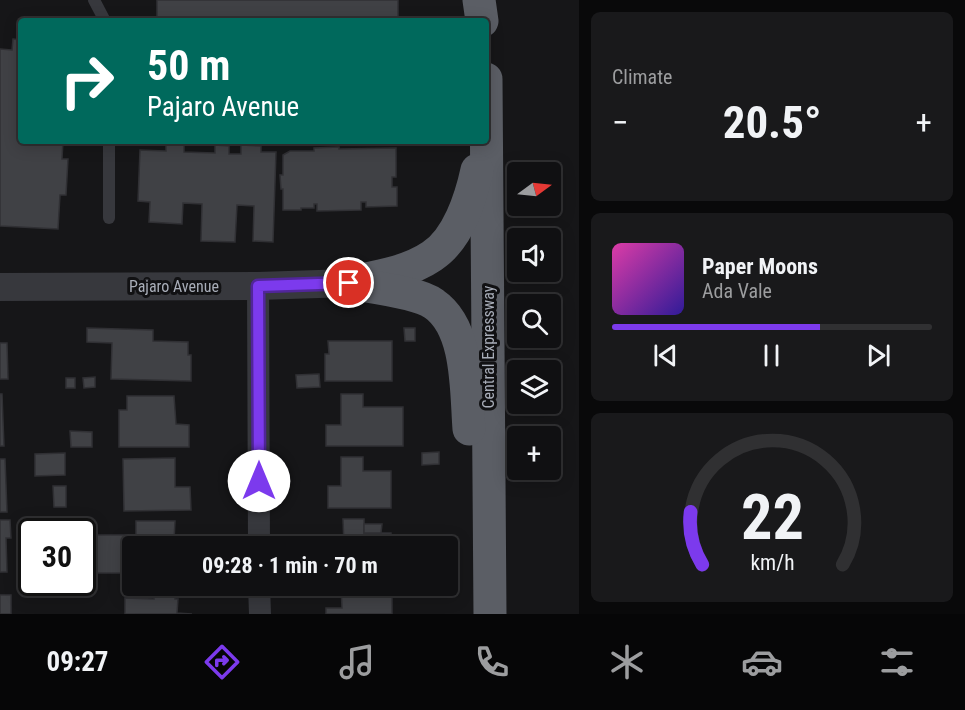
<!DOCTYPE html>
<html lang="en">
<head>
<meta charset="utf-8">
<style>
	:root { --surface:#101012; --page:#19191b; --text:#f1f3f6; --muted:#9c9d9f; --line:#303032; --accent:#7c3aed }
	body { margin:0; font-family:"Roboto Condensed",sans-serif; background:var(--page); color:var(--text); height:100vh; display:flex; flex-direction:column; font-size:22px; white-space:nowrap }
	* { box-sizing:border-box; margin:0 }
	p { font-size:20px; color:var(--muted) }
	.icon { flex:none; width:33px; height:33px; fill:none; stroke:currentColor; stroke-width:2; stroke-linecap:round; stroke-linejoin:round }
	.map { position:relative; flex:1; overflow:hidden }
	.drawer { display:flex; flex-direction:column; gap:12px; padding:12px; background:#09090a; width:386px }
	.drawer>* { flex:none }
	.guide { position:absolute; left:18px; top:18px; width:471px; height:126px; border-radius:6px; box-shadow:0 3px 15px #0003,0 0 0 2px var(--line); background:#00695c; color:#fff; overflow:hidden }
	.needle { width:39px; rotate:75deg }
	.controls { position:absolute; left:507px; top:162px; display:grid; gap:12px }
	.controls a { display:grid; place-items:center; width:54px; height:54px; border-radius:6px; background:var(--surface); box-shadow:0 3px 15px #0003,0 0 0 2px var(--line); font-size:30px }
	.speed { position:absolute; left:18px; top:518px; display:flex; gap:12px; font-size:30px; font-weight:700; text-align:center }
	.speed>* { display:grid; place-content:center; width:78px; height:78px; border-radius:50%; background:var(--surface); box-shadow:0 3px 15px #0003,0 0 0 2px var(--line); line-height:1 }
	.speed .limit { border:3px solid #111; border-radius:9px; background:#fff; color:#111 }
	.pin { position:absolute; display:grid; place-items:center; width:51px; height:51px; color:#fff; margin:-26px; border:3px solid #fff; border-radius:50%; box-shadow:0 2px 6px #0007 }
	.me { position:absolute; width:66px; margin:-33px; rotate:0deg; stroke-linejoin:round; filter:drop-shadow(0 0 4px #0008) }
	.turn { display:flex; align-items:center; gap:21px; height:126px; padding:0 30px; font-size:27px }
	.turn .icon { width:78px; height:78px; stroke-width:2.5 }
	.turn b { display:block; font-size:42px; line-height:51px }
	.big { font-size:45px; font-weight:700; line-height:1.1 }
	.drawer .tile { flex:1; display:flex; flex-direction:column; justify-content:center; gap:9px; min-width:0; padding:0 21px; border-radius:9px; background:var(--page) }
	.drawer .dial { align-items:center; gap:0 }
	.dial svg { height:156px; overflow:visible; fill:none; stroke:var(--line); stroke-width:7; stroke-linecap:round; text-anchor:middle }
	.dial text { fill:var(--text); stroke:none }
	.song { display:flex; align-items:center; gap:18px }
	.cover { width:72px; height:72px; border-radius:9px; background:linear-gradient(135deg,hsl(320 70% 55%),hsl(250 70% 35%)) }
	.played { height:6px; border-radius:3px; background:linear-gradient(90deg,var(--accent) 65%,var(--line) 65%) }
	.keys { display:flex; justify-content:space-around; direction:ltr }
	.heat { display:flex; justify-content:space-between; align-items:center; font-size:33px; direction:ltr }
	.trip { position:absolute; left:122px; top:536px; width:336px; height:60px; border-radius:6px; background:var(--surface); box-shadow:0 3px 15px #0003,0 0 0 2px var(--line); font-weight:700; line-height:60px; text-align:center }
	.tabs { display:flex; height:96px; justify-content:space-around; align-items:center; background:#060607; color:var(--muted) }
	.tabs .icon { width:42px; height:42px }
	.tabs .active { color:var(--accent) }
	.tabs b { font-size:27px; color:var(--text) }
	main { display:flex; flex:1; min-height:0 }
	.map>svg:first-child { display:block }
	.building { fill:#404145; stroke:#303034; stroke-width:1.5 }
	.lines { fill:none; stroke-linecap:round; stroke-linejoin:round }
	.service { stroke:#37383d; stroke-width:12 }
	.minor { stroke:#37383d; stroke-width:22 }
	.tertiary { stroke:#37383d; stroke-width:28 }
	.trunk { stroke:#5b5e65; stroke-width:33 }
	.route-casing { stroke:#51269a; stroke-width:15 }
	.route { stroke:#7c3aed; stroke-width:10 }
	.labels { text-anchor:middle; stroke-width:6; stroke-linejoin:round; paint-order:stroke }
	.street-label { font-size:16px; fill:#a8adb8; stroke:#111113 }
</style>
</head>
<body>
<main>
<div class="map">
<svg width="580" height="614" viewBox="0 0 580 614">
	<rect width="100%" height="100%" fill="#161618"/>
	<g class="building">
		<rect x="157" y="0" width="241" height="21"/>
		<polygon points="13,39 21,40 21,141 63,141 62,159 68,159 66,195 60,195 58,229 0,226 0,49 12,50"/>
		<polygon points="166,145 184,145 184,152 215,153 215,145 229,146 229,154 241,154 241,145 261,146 261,152 276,152 273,242 253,241 254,206 237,205 235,242 201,241 202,204 183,203 182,224 149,222 150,202 138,201 140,150 166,151"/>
		<polygon points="339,147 339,149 396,148 396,177 392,177 392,187 397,187 397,206 366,207 366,202 361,202 361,210 317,211 317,204 314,204 314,208 301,208 301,210 283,210 283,189 281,189 280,175 283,175 283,155 290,151 314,151 314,148"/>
		<polygon points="87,328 153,330 153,341 188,342 188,355 191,355 191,381 111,379 112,343 87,342"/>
		<polygon points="404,328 415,328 415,341 405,341"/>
		<polygon points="328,341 392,341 392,381 325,381 325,354 329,354"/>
		<polygon points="0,343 7,343 8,379 0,379"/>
		<polygon points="319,374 320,387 297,388 296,375"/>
		<polygon points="95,377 95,387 84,388 83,378"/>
		<rect x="66" y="378" width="9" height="10"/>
		<polygon points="0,394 2,394 4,446 0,446"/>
		<polygon points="341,394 363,394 363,407 403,407 403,446 326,446 326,425 341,425"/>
		<polygon points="127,396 174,396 176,424 189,425 189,447 119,447 119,410 127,410"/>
		<polygon points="70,431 92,432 92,447 71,447"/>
		<polygon points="439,452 439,464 422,465 422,453"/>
		<polygon points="65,453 65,475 35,476 35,454"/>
		<polygon points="341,457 363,457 363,471 391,471 391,508 328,508 328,486 341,486"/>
		<polygon points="175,458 175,487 190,487 191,510 124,511 123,459"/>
		<polygon points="0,459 5,459 7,512 0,512"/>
		<polygon points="53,486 66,486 66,507 54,507"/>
		<polygon points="52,517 64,517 65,531 52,531"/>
		<polygon points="343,519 364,519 364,533 391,533 391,546 326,546 344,546"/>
		<polygon points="0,520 10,520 11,538 6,538 7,572 0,572"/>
		<polygon points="136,521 175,521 174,541 181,541 181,546 132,546 132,573 93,573 93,535 136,535"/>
		<polygon points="364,524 382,524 381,533 364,533"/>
		<polygon points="82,580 89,580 89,592 73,593 73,582 82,582"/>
		<polygon points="154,585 175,585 175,599 178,599 177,613 192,614 125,614 125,598 154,599"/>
		<polygon points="341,585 392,585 392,614 326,614 326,608 342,608"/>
		<rect x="0" y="595" width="11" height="19"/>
	</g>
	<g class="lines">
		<g class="service">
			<polyline points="94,0 105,21"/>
			<polyline points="109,141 109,218"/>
		</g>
		<g class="minor">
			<polyline points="258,286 259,546"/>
			<polyline points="259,585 260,614"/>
		</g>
		<polyline class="tertiary" points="0,287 258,286 349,283"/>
		<g class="trunk">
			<polyline points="479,0 482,21"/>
			<polyline points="486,79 490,614"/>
			<path d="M356,281C382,276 410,271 432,256C458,239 471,198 477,170"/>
			<path d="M349,283C369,287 418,292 434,304C469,328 466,391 469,429"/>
		</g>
	</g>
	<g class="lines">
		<defs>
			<polyline id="route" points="259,481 258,286 349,283"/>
		</defs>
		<use href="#route" class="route-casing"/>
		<use href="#route" class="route"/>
	</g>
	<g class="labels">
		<g class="street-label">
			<text x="174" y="292">Pajaro Avenue</text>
			<text transform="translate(488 347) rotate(-90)" y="6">Central Expressway</text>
		</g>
	</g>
</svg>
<div class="controls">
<a><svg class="needle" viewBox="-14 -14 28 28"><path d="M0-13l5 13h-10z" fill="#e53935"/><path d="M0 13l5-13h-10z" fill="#9c9d9f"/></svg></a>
<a><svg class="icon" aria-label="sound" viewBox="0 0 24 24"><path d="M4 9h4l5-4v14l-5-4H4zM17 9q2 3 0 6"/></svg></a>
<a><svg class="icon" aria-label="search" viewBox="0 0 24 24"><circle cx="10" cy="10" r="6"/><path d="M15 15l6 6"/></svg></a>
<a><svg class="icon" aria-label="layers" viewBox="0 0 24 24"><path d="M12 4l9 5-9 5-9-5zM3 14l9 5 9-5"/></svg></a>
<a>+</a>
</div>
<div class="speed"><div class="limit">30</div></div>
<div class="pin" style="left:349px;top:283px;background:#d93025"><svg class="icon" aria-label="arrive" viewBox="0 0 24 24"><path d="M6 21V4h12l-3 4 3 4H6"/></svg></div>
<svg class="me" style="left:259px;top:481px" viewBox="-20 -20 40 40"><circle r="19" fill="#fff"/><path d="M0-13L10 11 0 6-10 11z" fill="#7c3aed"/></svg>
<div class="trip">09:28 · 1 min · 70 m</div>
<div class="guide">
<div class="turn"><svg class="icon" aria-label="right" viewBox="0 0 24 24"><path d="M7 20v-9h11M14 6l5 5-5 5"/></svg><div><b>50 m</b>Pajaro Avenue</div></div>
</div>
</div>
<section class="drawer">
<div class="tile"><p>Climate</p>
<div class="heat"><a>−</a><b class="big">20.5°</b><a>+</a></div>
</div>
<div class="tile">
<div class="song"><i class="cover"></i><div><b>Paper Moons</b><p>Ada Vale</p></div></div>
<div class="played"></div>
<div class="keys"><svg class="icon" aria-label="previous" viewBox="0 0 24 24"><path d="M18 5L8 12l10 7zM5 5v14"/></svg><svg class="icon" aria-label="pause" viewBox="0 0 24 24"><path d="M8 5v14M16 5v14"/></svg><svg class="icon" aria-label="next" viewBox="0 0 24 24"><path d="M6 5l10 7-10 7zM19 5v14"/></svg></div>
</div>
<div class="tile dial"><svg viewBox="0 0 100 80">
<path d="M14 69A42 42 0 1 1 86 69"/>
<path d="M14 69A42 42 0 0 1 8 42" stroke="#7c3aed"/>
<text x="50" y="56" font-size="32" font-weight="700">22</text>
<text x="50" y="72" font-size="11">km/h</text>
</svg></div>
</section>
</main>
<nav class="tabs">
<b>09:27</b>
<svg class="icon active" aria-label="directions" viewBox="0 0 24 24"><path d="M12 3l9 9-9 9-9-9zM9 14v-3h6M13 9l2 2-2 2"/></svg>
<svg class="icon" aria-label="music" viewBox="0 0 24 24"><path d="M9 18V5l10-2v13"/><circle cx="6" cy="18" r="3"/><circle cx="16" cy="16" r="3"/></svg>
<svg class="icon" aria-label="phone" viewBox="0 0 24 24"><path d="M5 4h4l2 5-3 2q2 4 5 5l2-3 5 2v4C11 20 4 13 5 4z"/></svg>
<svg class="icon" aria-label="climate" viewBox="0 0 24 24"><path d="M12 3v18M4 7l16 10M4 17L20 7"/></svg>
<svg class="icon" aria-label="car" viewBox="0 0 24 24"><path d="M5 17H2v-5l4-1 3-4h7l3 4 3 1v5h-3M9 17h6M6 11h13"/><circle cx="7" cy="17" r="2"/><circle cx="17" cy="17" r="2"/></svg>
<svg class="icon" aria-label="filters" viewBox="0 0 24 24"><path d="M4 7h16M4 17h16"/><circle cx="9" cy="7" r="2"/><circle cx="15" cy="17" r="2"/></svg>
</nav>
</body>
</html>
